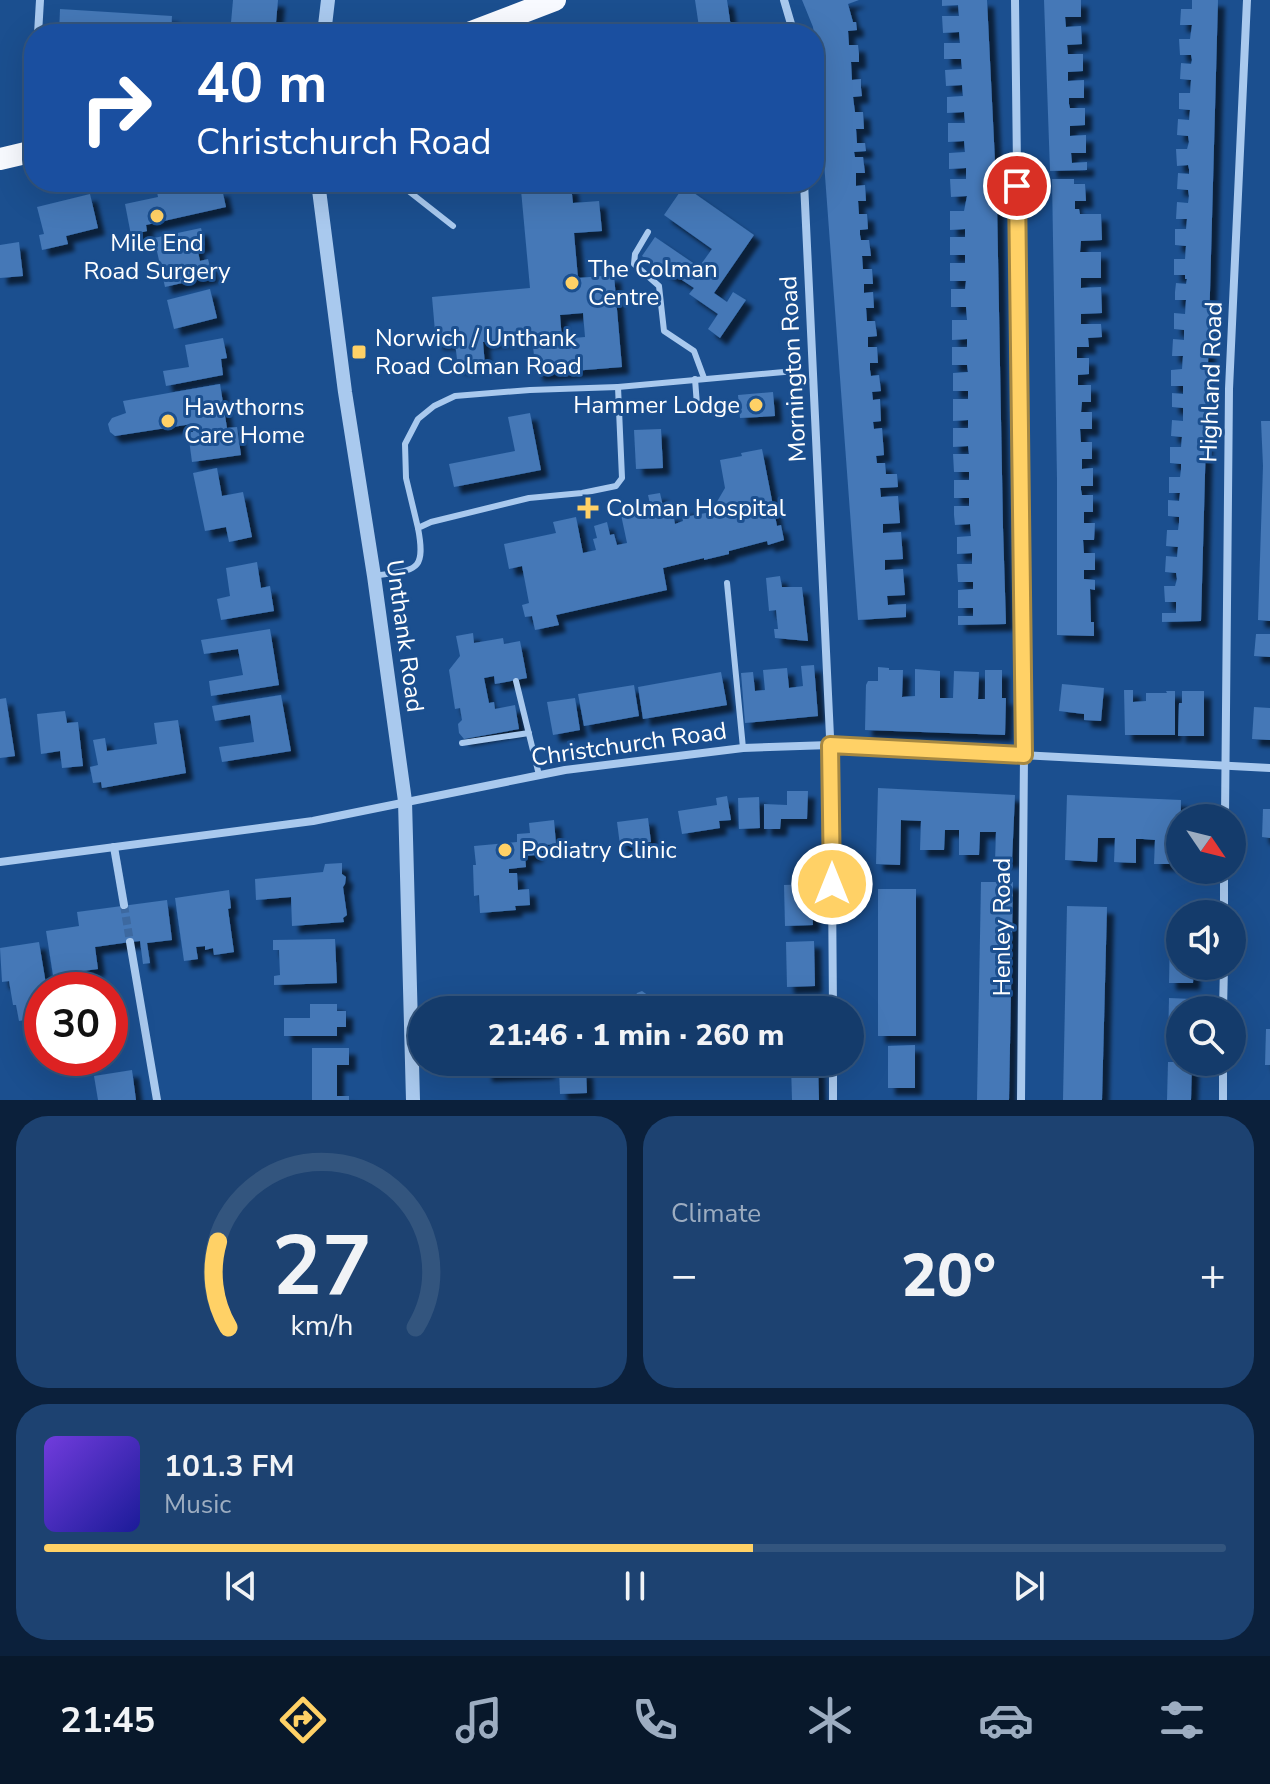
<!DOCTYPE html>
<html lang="en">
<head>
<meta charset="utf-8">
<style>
	:root { --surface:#143b6b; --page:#1d4271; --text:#f1f3f6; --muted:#9dadc1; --line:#33557e; --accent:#ffd166 }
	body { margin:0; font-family:"Nunito Sans",sans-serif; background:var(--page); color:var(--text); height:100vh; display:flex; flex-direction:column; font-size:30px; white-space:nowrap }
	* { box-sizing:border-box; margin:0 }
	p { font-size:26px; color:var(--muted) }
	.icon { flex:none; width:44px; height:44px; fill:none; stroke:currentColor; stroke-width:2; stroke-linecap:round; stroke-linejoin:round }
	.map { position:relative; height:1100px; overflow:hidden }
	.details { display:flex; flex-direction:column; gap:16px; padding:16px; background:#0b203b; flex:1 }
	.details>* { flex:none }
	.banner { position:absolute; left:24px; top:24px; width:800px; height:168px; border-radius:32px; box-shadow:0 8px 32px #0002,0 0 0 2px var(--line); background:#1a4fa0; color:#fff; overflow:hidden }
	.needle { width:52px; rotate:125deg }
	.buttons { position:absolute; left:1166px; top:804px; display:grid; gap:16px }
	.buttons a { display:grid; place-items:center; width:80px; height:80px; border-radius:50%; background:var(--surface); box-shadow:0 8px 32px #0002,0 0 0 2px var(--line); font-size:40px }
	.speed { position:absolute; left:24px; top:972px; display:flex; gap:16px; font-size:40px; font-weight:700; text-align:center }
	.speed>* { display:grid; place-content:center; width:104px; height:104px; border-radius:50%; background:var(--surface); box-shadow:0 8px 32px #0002,0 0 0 2px var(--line); line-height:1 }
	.speed .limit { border:12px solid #d22; background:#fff; color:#111 }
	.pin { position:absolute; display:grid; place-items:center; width:68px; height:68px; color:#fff; margin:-34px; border:4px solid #fff; border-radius:50%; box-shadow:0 2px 8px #0007 }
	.me { position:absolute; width:88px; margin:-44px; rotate:0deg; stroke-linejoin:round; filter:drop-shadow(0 0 6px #0008) }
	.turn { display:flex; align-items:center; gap:28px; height:168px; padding:0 40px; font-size:36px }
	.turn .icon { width:104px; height:104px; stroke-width:2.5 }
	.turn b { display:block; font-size:56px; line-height:68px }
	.big { font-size:60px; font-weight:800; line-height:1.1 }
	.details .tile { flex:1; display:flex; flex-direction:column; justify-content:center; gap:12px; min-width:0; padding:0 28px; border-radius:32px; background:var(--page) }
	.details .dial { align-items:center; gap:0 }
	.dial svg { height:208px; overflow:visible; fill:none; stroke:var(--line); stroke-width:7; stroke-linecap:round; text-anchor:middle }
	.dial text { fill:var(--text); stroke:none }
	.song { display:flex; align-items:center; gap:24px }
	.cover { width:96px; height:96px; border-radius:12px; background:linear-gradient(135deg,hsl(260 70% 55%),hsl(240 70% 35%)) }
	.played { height:8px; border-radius:4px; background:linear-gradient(90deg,var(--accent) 60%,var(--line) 60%) }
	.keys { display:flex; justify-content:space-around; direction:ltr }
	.heat { display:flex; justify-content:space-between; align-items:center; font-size:44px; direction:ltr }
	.details .tiles { flex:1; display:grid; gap:16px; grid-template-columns:1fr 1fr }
	.tile:last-child { grid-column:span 2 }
	.trip { position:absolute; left:408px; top:996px; width:456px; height:80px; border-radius:40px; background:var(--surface); box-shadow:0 8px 32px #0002,0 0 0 2px var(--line); font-weight:800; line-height:80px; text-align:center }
	.tab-bar { display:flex; height:128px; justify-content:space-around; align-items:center; background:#08182b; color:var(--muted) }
	.tab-bar .icon { width:56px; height:56px }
	.tab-bar .selected { color:var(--accent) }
	.tab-bar b { font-size:36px; color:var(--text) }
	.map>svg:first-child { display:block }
	.building { fill:#4478b7; fill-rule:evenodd; filter:url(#shadow) }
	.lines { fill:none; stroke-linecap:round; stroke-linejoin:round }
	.minor-tunnel { stroke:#3d69a0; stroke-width:8; stroke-dasharray:8 4; stroke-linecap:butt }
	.service { stroke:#a9c9ee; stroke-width:6 }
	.minor { stroke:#a9c9ee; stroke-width:8 }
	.tertiary { stroke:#a9c9ee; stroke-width:14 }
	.trunk { stroke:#f8faff; stroke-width:22 }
	.route-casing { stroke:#a68842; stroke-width:20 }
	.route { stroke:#ffd166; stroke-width:14 }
	.poi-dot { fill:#ffd166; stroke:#1b4f8f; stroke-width:3 }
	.labels { text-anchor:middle; stroke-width:6; stroke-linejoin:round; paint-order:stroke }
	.poi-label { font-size:24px; fill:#fff; stroke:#1b4f8f; text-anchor:start }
	.street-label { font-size:24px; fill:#fff; stroke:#1b4f8f }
</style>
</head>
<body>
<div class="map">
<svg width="1270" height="1100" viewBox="0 0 1270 1100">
	<defs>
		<filter id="shadow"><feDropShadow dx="7" dy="7" stdDeviation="2" flood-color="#0009"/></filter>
	</defs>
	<rect width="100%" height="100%" fill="#1b4f8f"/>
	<g class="building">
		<polygon points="233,0 278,0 275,34 230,34"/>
		<polygon points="695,0 727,0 732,34 700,34"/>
		<polygon points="802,0 859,0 848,4 853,22 856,22 857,30 848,31 849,45 858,45 859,54 859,62 851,62 852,80 861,79 861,88 862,96 853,97 855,112 863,112 864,129 856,129 857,143 865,143 866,151 854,152 855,157 863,157 865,173 856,173 856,186 865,185 866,201 858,201 859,214 867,214 868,229 860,230 860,235 861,240 869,240 871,256 862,256 863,269 872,269 873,284 864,284 864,293 873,292 874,308 866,308 867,321 875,321 877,336 868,337 868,347 877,347 878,363 870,363 870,370 871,376 879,375 881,391 872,392 873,400 880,399 881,421 873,422 874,429 882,428 884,455 876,456 877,463 885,463 886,474 897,474 898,487 880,488 881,497 898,496 900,523 883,524 883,533 901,532 903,559 885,560 885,570 903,569 905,595 887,596 888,605 906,604 906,617 858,620 815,41 813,27"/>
		<polygon points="942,0 987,0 997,202 1003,528 1006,624 958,625 958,616 973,616 973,608 958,608 958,590 973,589 973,582 958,582 957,564 972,564 972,553 957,554 957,537 971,536 970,524 955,525 954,515 954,506 969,506 969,498 954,498 954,480 969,480 969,472 954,472 953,454 969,454 968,446 953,447 953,428 968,428 968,420 953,421 953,399 968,399 968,391 953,391 953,373 968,372 967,365 952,365 952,347 967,347 967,339 952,340 952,320 967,320 966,307 951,307 951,289 965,289 966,281 950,281 950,263 965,263 965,255 950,255 950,237 965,237 965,229 950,230 950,211 964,211 967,196 951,197 950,179 966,179 966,168 949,169 949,153 965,152 964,141 948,142 948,123 965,123 964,112 947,113 947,97 963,96 962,85 946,86 945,70 962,69 961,59 944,59 944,43 960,43 959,32 943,33 942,16 959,16 958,5 942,6"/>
		<polygon points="1044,0 1081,0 1081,17 1065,17 1066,27 1081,26 1082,44 1067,45 1068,54 1083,54 1083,71 1068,72 1068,81 1084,80 1084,98 1069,98 1069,104 1070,108 1085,108 1085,125 1070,126 1070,136 1086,135 1086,153 1071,153 1072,163 1087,162 1087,170 1050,171"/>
		<polygon points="1192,0 1218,0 1201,621 1162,622 1162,613 1176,613 1176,602 1165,602 1164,586 1175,586 1177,579 1176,573 1165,572 1166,556 1177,557 1178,547 1166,546 1167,530 1178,530 1179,523 1179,517 1168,516 1168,500 1179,501 1180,493 1169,493 1169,477 1180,477 1181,470 1181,464 1170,463 1170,447 1181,447 1182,437 1171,436 1172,420 1183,421 1183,408 1172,407 1172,393 1183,394 1183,386 1171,386 1171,370 1182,369 1183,356 1172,356 1173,339 1184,340 1184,330 1174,329 1174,313 1185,314 1186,300 1175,300 1175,292 1176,283 1186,284 1187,279 1185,279 1185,275 1174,275 1174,259 1185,259 1186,246 1175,245 1175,229 1186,229 1187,219 1176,219 1177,202 1188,203 1189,196 1188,190 1177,189 1178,173 1189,174 1189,169 1188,165 1177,166 1176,149 1187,149 1189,142 1188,136 1177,135 1178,119 1189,120 1190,110 1179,109 1179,93 1190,93 1191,80 1180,79 1181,63 1191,64 1192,60 1191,55 1180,55 1179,39 1190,39 1192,25 1180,25 1181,9 1192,9"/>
		<polygon points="60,9 172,16 171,34 59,34"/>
		<polygon points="1052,179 1074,179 1074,184 1085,184 1086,201 1075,201 1075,209 1079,209 1080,214 1101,214 1102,240 1081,241 1080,252 1101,252 1101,278 1081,278 1081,288 1101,287 1102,313 1081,314 1081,324 1101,324 1102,337 1088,338 1089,347 1077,347 1077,358 1089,358 1089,374 1078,375 1078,385 1091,385 1091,402 1082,402 1081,412 1092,412 1092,429 1080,429 1081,442 1092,442 1092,459 1082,459 1082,469 1093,468 1093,486 1081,486 1081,490 1082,495 1093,495 1093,512 1084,512 1084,523 1095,523 1094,540 1083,540 1084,553 1095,553 1095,570 1084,570 1084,579 1095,580 1095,590 1090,589 1091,622 1094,622 1094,636 1057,635 1057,479"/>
		<polygon points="155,182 213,182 215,191 222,189 226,207 146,225 147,231 131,235 125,204 158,197"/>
		<path d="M571,186L573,203L599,201L602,231L574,233L578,278L614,275L622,367L536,374L532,337L483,342L485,365L458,368L455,342L436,343L432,297L530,288L521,190ZM583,313L585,337L562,339L560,315Z"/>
		<polygon points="684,186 754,235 714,293 727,302 733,292 746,300 720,338 708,329 718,314 689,294 694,288 676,276 674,278 642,256 655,237 699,267 712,249 664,215"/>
		<polygon points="90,194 98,228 66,236 68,244 42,250 39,235 44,234 37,207"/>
		<polygon points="201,228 205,245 197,247 200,261 208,259 212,276 165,287 154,238"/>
		<polygon points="19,242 23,276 0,278 0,245"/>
		<polygon points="210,289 217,318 174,329 167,300"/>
		<polygon points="223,338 227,358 221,359 223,375 166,386 163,371 189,367 185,345"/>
		<polygon points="220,384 227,428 237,427 241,455 192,462 188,432 193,432 192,424 115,436 110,432 108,424 112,418 126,413 123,401"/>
		<polygon points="773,392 775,416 740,418 738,395"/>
		<polygon points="530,413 541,470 454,487 449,464 515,451 508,417"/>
		<polygon points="1261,421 1270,421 1270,621 1258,620 1263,466"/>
		<polygon points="661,429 663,468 636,469 634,430"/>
		<polygon points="762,449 777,526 781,525 784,540 768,545 767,541 729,551 729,554 704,560 704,558 663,568 667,590 556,615 559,625 535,630 532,616 525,617 522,605 529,603 522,566 509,569 504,544 556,533 553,522 576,517 583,553 596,550 593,539 597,538 594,526 607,522 610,535 614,534 617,545 627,543 620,510 650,504 648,495 660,493 665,515 673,513 675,524 683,521 681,509 688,507 690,516 711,512 725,488 720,460 742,456 741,453"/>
		<polygon points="217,468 222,496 243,492 252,537 229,542 226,527 205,531 193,473"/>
		<polygon points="257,562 261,588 270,586 274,611 221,620 217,599 230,596 226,568"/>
		<polygon points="780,576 782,587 802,587 808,641 775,638 774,629 778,629 776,610 769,611 766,578"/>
		<polygon points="270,629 279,685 211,696 209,681 243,675 238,649 204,654 201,640"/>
		<polygon points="473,633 474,643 503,638 504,644 520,641 527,678 495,684 494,676 484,678 489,703 494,702 495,709 515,705 519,729 464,739 459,733 458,724 462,720 460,708 455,709 449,670 460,656 456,636"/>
		<polygon points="1256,634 1270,634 1270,657 1254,656"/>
		<polygon points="814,665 818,716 745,723 741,673 753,672 755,691 765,690 763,670 787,668 789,688 803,686 801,666"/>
		<polygon points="878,667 889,668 889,670 903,670 902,697 915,696 915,669 940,671 940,698 953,698 954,671 979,672 978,699 985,699 985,670 1002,670 1002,698 1006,698 1005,735 865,730 866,685 868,681 878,681"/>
		<polygon points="721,672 727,705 643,719 638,687"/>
		<polygon points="1062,684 1104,688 1101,721 1084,720 1084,714 1059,711"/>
		<polygon points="634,685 639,716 584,726 578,694"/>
		<polygon points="1124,690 1133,690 1133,702 1146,701 1146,693 1167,693 1166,691 1175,691 1175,735 1125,735"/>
		<polygon points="1182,691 1204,691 1204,736 1178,736 1179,703 1182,703"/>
		<polygon points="281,695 291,751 222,762 219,747 254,742 250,715 215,721 212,706"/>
		<polygon points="6,698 15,756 0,758 0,699"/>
		<polygon points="575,698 580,730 553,735 547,702"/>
		<polygon points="1254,707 1270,708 1270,740 1252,739"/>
		<polygon points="65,711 67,723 78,722 83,766 62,768 60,751 41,754 37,714"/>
		<polygon points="178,720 186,773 102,788 101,782 93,783 90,767 98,765 93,740 105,738 107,751 157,744 154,723"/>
		<polygon points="878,788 1015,795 1012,861 995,861 996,832 980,832 979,855 959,855 959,830 945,830 944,850 920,850 921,821 901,820 900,865 876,864"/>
		<polygon points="787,791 808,791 807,819 781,819 780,829 764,829 764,804 787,805"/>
		<polygon points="1067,795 1181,800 1180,864 1154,864 1155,840 1143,839 1136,839 1136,863 1114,862 1115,838 1098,838 1097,862 1065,860"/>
		<polygon points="727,796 731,820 719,821 720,828 682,834 678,811 717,805 716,798"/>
		<polygon points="759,797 760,828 739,829 738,798"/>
		<polygon points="1263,809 1270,809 1270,838 1262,837"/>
		<polygon points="648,818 651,842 620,845 617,822"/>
		<polygon points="554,820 556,844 535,846 536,855 525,856 526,867 509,869 509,873 517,873 518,890 529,889 530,905 515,906 516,910 480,913 479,895 474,896 473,865 476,865 474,846 517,842 517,834 530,833 529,823"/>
		<polygon points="342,863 342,874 346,877 345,884 343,887 347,915 343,918 344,922 292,926 291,897 256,900 255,879 323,872 325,864"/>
		<polygon points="981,882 1013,882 1009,1100 977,1100"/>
		<polygon points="811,884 813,925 785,926 784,885"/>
		<rect x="878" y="889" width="38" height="147"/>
		<polygon points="229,890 231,908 228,909 234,952 214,955 213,948 205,950 205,946 196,947 198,959 184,961 175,898"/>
		<polygon points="167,900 172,940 147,943 150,963 143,964 140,941 130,942 95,947 98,969 53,975 46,931 79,926 77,912"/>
		<polygon points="1067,906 1107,907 1102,1100 1063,1100"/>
		<polygon points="1170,935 1180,936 1180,966 1194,966 1193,983 1169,983"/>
		<polygon points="335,939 337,983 274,985 274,976 280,975 279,950 273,950 273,940"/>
		<polygon points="814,941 815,986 787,987 786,942"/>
		<polygon points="39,942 47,990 42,990 42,1017 19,1021 16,1005 13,1005 9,981 2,982 0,948"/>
		<polygon points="642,991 649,996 649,1010 634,1010 634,999 637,993"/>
		<polygon points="1169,998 1193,999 1193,1010 1180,1010 1180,1046 1168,1046"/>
		<polygon points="816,1003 817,1010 789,1010 789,1004"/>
		<polygon points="310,1004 337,1004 337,1011 346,1011 346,1027 337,1027 337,1036 284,1036 284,1018 310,1018"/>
		<polygon points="1266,1029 1270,1029 1270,1065 1265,1065"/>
		<polygon points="915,1045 915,1088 888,1088 888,1046"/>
		<polygon points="312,1048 349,1048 349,1065 337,1065 337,1096 349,1096 349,1100 312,1100"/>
		<polygon points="485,1062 547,1062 548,1072 485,1075"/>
		<polygon points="1168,1062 1192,1062 1191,1100 1167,1100"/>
		<polygon points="818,1064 819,1100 792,1100 791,1065"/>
		<polygon points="132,1070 136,1100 98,1100 94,1076"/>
		<polygon points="559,1070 586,1070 587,1093 560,1094"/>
	</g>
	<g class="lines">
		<polyline class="minor-tunnel" points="124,905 130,942"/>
		<g class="service">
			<polyline points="397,182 453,226"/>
			<polyline points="648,232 635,254 634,264 659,286 664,331 694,351 704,378"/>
			<polyline points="695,379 697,405"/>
			<polyline points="418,528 406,478 405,444 418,419 434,406 455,396 530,390 618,387"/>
			<path d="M374,576C413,569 427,575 418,528L431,522L529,498L582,493L616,486L622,478L618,387L784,372"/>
			<polyline points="727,583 743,748"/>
			<polyline points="516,681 539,775"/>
			<polyline points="462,743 529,733"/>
		</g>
		<g class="minor">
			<polyline points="784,0 794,34"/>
			<polyline points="1015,0 1024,755 1021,1100"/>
			<polyline points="38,34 40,0"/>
			<polyline points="31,151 34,91"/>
			<polyline points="804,182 831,758 833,1010"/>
			<polyline points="1225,818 1229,389 1247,0"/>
			<polyline points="114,847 124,905"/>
			<polyline points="0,862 313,821 565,770 743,748 830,745 1270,768"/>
			<polyline points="1224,914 1224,870"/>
			<polyline points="130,942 157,1100"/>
			<polyline points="1223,1010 1224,966"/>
			<polyline points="833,1062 833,1100"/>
			<polyline points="1223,1100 1223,1062"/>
		</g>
		<g class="tertiary">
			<polyline points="324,34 328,0"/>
			<polyline points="318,182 345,392 374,576 405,801 413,1100"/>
		</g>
		<g class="trunk">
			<polyline points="466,34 555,0"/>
			<polyline points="0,159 34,151"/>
		</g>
	</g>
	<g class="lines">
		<defs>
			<polyline id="route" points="832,884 830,745 1024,755 1017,186"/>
		</defs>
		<use href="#route" class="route-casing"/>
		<use href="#route" class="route"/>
	</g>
	<g class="poi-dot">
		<circle cx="157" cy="216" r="8"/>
		<circle cx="572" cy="283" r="8"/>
		<rect x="351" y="344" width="16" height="16" rx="4"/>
		<circle cx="756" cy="405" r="8"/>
		<circle cx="168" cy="421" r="8"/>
		<path d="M584 496h8v8h8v8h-8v8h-8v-8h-8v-8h8z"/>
		<circle cx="505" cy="850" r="8"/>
	</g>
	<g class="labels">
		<g class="poi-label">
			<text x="157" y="251" text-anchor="middle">Mile End<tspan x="157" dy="28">Road Surgery</tspan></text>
			<text x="588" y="277">The Colman<tspan x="588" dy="28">Centre</tspan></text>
			<text x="375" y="346">Norwich / Unthank<tspan x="375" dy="28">Road Colman Road</tspan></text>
			<text x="740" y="413" text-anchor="end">Hammer Lodge</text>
			<text x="184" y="415">Hawthorns<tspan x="184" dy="28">Care Home</tspan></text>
			<text x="606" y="516">Colman Hospital</text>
			<text x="521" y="858">Podiatry Clinic</text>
		</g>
		<g class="street-label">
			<text transform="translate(793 369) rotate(-93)" y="8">Mornington Road</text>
			<text transform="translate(1211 382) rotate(-88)" y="8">Highland Road</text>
			<text transform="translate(405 636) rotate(82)" y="8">Unthank Road</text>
			<text transform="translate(629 744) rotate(-8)" y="8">Christchurch Road</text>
			<text transform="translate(1002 927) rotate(-90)" y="8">Henley Road</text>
		</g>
	</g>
</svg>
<div class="buttons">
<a><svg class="needle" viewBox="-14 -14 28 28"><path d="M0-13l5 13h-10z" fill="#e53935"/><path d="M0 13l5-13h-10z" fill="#9dadc1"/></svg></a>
<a><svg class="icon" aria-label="sound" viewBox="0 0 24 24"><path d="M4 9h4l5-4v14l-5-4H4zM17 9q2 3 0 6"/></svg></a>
<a><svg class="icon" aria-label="search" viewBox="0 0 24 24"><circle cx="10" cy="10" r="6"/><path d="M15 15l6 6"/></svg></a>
</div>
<div class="speed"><div class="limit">30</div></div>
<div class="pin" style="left:1017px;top:186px;background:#d93025"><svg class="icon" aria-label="arrive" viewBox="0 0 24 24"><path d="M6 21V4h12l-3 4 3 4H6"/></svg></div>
<svg class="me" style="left:832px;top:884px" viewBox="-20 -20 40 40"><circle r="17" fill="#ffd166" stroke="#fff" stroke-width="3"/><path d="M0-11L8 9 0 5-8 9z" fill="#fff"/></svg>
<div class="trip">21:46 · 1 min · 260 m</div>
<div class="banner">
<div class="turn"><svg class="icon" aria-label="right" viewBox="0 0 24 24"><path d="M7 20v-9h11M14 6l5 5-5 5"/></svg><div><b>40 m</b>Christchurch Road</div></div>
</div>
</div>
<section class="details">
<div class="tiles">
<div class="tile dial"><svg viewBox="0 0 100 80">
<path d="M14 69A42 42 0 1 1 86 69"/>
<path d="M14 69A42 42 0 0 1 10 36" stroke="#ffd166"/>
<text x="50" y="56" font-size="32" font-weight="700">27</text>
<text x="50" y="72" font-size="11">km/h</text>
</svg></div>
<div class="tile"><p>Climate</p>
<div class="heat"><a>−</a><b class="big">20°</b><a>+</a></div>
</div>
<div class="tile">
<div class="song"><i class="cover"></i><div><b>101.3 FM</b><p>Music</p></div></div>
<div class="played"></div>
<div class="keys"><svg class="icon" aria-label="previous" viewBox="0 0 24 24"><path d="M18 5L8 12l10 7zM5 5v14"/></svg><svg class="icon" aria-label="pause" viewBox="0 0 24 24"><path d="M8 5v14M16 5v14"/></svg><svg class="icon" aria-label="next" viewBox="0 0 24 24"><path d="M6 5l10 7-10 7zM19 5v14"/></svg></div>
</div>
</div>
</section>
<nav class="tab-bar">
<b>21:45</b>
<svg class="icon selected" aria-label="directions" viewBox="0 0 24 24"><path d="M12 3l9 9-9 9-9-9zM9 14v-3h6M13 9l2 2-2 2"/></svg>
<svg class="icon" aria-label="music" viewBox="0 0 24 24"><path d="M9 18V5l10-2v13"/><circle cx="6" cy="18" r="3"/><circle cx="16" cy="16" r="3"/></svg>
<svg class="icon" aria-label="phone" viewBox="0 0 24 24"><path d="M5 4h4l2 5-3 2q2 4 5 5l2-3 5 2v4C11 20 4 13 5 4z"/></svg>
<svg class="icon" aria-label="climate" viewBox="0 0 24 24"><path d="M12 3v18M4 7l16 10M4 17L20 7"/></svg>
<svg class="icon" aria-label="car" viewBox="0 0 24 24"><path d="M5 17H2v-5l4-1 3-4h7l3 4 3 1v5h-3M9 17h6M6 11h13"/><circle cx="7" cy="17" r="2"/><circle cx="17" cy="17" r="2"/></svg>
<svg class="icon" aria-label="filters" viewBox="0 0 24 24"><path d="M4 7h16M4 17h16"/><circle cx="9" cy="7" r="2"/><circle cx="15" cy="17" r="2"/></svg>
</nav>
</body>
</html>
